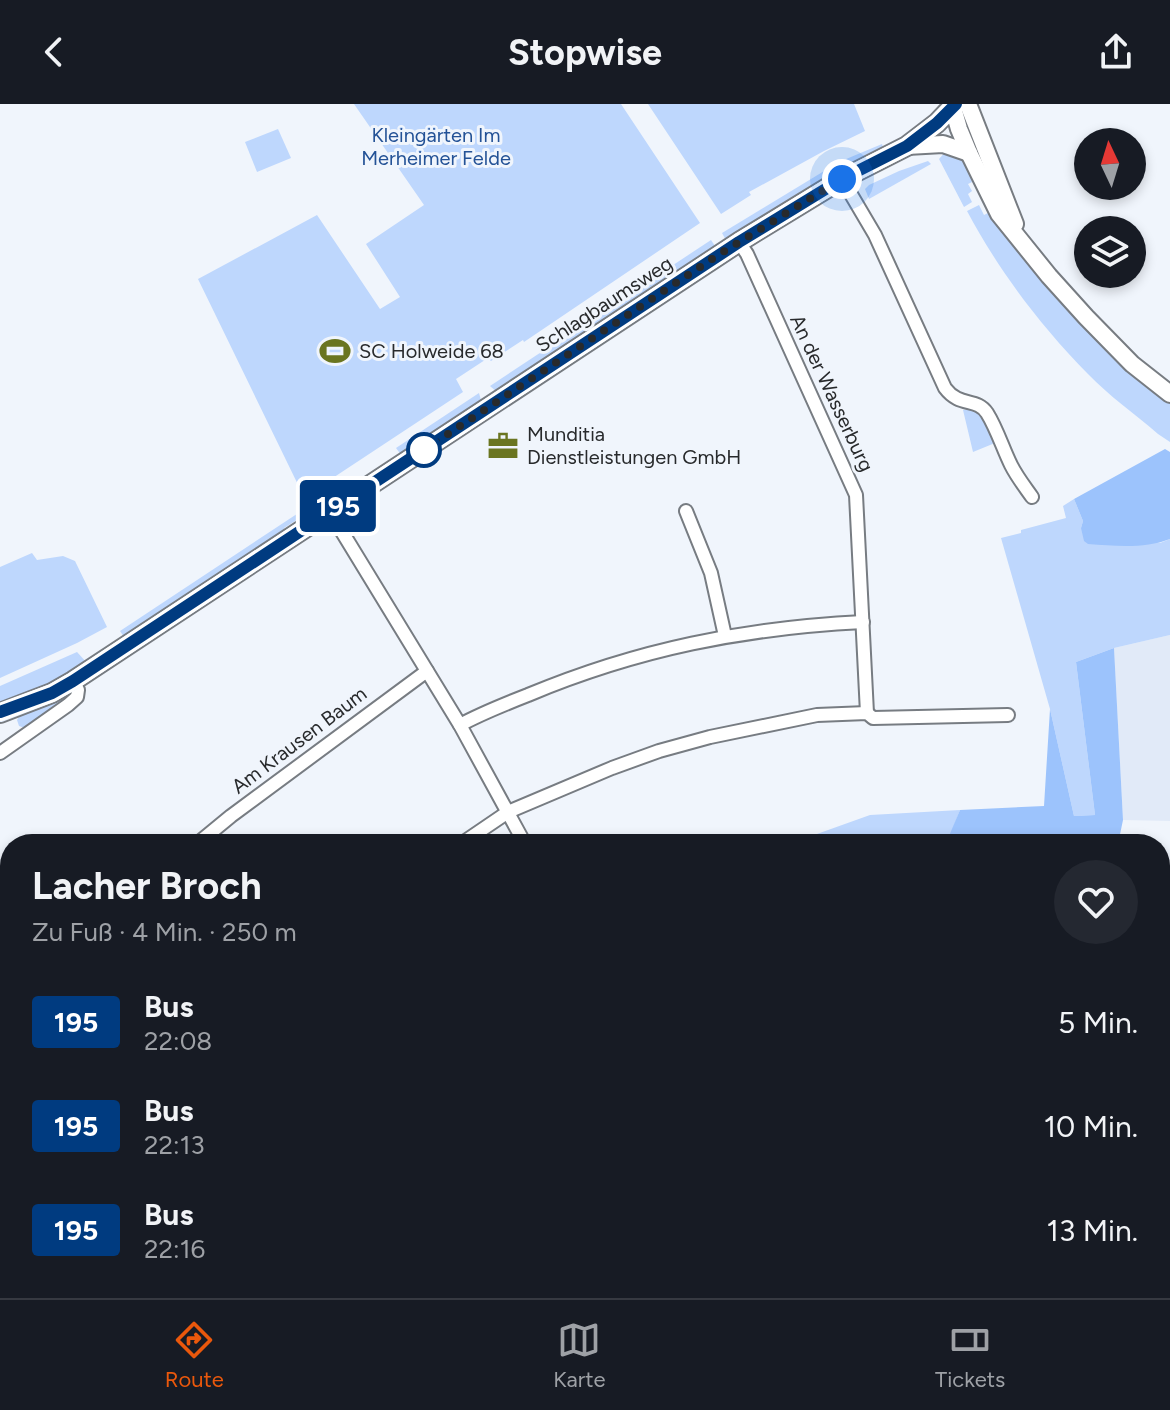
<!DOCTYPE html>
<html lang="de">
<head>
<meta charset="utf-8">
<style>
  :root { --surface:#171b24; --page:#242831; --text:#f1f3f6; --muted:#9ea1a6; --line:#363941; --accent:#ea580c }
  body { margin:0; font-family:Figtree,sans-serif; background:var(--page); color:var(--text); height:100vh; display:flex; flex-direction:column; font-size:30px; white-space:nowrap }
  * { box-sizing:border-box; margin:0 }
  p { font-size:26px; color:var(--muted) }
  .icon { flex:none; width:44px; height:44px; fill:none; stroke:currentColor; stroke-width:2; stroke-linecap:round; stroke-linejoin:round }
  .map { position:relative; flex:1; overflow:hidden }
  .sheet { position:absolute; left:0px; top:730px; width:1170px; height:464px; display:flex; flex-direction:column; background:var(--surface); border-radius:32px 32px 0 0; box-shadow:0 4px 12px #0003 }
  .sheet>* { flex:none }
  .badge { padding:0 16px; border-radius:6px; font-size:28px; line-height:52px }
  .needle { width:52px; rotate:356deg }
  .buttons { position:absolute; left:1074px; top:24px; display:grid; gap:16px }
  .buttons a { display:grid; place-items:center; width:72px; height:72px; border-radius:50%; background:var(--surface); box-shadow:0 4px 12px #0003; font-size:40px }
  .you { position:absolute; width:40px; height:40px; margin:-20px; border:6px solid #fff; border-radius:50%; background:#1a73e8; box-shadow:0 0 0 12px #1a73e833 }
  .map>.badge { position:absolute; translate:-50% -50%; box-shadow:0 0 0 4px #fff }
  .round { display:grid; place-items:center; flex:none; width:84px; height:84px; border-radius:42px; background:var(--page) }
  .head { display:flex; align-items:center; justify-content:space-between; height:136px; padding:0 32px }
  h1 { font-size:38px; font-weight:700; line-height:60px }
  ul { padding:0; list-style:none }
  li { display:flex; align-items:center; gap:24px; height:104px; padding:0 32px }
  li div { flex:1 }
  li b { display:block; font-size:30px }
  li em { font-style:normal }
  li .badge { min-width:88px; font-weight:700; text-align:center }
  header { display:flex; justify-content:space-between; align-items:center; height:104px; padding:0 32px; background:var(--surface); font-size:36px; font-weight:700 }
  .menu { display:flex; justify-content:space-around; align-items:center; height:112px; border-top:2px solid var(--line); background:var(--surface); font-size:22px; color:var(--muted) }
  .menu a { display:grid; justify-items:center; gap:4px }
  .menu .active { color:var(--accent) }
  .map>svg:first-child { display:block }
  .built { fill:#e1eaf8 }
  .green { fill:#bed7fd }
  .forest { fill:#9cc3fc }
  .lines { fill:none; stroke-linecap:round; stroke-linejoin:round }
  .stream { stroke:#9ac0fa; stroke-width:4 }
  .minor-casing { stroke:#777c82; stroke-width:16 }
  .tertiary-casing { stroke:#777c82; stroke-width:20 }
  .secondary-casing { stroke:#777c82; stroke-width:22 }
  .minor { stroke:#fff; stroke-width:12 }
  .tertiary { stroke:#fff; stroke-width:16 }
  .secondary { stroke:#e6f0fe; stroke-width:18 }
  .line-casing { stroke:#fff; stroke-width:18 }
  .line { stroke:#003b80; stroke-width:12 }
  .walk { stroke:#282a2c; stroke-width:8; stroke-dasharray:0 14.4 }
  .stop-dot { fill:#fff; stroke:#003b80; stroke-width:4 }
  .labels { text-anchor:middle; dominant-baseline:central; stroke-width:6; stroke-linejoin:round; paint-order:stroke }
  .park-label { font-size:20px; fill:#245296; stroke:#f0f5fc }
  .street-label { font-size:20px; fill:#282a2c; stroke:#f0f5fc }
  .poi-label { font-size:20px; fill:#282a2c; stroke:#f0f5fc; text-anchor:start }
</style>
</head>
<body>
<header><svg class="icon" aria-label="back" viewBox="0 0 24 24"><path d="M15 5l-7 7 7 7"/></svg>Stopwise<svg class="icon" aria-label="share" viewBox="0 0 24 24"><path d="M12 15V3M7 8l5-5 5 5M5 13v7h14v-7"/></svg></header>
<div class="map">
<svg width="1170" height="1194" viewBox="0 0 1170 1194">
  <rect width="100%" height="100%" fill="#f0f5fc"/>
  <!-- built -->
  <g class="built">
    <path d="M 1170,531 L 1170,717 L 1123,716 L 1114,544 Z"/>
    <path d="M 1160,885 L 1170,885 L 1170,1194 L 647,1194 L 647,1184 L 1160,1184 Z"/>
  </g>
  <!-- green -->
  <g class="green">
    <path d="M 354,0 L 621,0 L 700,119 L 524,238 L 523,236 L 491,257 L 488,254 L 456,275 L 463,288 L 304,393 L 198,175 L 317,111 L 380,205 L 400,193 L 366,140 L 424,101 Z"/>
    <path d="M 648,0 L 854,0 L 865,27 L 824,47 L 749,88 L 751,91 L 721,110 Z"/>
    <path d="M 278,25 L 291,54 L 257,68 L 245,38 Z"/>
    <path d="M 882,40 L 883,43 L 727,138 L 722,129 L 839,58 Z"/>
    <path d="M 947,46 C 965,53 968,59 972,78 L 968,80 L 972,87 L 968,90 L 972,98 L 964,103 L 939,55 Z"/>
    <path d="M 928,57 L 931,60 L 869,95 L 865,85 L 869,81 L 899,67 Z"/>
    <path d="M 979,101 L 984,111 L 988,109 L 996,121 L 1013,135 L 1131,266 L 1170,298 L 1170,338 L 1158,330 C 1135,310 1109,292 1088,270 C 1040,221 999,167 967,107 Z"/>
    <path d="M 711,136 L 717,145 L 498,289 L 490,282 Z"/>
    <path d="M 479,289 L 482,300 L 402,352 L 396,344 Z"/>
    <path d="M 968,305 C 985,308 988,325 995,339 L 973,348 L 963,306 Z"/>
    <path d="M 1074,395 L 1083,417 L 1081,424 L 1160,439 L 1170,435 L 1170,531 L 1114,544 L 1076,558 L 1095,711 L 1074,712 L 1050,605 L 1001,434 L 1021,429 L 1021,426 L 1066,414 L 1063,402 Z"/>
    <path d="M 312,400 L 314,405 L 284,424 L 286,429 L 124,533 L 120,527 Z"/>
    <path d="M 32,449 L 37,456 L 63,452 L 75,457 L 107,523 L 77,539 L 0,574 L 0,463 Z"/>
    <path d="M 77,548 L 87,559 L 65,575 L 0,601 L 0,582 Z"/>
    <path d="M 61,592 L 64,593 L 64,596 L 25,624 L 19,622 L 17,616 L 20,610 Z"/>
    <path d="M 960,706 L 950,732 L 988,740 L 789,740 L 870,711 Z"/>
    <path d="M 10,1059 L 10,1180 L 0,1170 L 0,1063 Z"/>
    <path d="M 1160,1088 L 1170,1088 L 1170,1191 L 1086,1188 L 1079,1185 L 1160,1184 Z"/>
    <path d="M 14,1184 L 123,1184 L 128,1194 L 24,1194 Z"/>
    <path d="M 203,1184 L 319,1184 L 320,1194 L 240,1193 L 178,1194 Z"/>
  </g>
  <!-- forest -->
  <g class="forest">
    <path d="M 1165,345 L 1170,348 L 1170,435 C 1145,445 1115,442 1088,440 L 1084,437 L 1081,424 L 1083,417 L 1074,395 Z"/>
    <path d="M 1114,544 L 1123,716 L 1118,740 L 988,740 L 949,732 L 960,706 L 1044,702 L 1050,605 L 1074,712 L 1095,711 L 1076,558 Z"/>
    <path d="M 0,929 L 10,942 L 10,1059 L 0,1063 Z"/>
    <path d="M 319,1184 L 566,1184 L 566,1194 L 320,1194 Z"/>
    <path d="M 598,1184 L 647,1184 L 647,1194 L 599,1194 Z"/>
  </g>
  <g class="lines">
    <!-- stream -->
    <g class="stream">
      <path d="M 0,822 L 10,832"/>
      <path d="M 223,1184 L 231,1194"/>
    </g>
    <!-- minor casing -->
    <g class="minor-casing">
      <g id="minor">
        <path d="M 842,75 L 875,131 L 945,284 C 960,304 976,293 987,309 C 997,325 1003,345 1011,361 C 1017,373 1025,383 1032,393"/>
        <path d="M 739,138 L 747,150 L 856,391 L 867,609"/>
        <path d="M 686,407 L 711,469 L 725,532"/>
        <path d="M 330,408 L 460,621 L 525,740"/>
        <path d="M 460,621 C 482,609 505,600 528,591 C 638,545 744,524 863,518"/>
        <path d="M 0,649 L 68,601 L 77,593 L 78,586 L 73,577"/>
        <path d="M 197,740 L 231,712 L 427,567"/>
        <path d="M 461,740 L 508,708 L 612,664 L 659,647 L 710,633 L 817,611 L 867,609 L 873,614 L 1008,611"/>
      </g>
    </g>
    <!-- tertiary casing -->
    <g class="tertiary-casing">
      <g id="tertiary">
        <path d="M 952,0 L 959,25 L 969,49 L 999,110 L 1049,172 L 1086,213 L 1132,260 L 1170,290"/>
        <path d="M 968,0 L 1015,120"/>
        <path d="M 907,42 L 943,40 L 969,49"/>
      </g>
    </g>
    <!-- secondary casing -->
    <g class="secondary-casing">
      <path id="secondary" d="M 0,609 L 52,589 L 73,577 L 739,138 L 842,75 L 907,42 L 937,19 L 955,0"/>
    </g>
    <!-- minor -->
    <use href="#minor" class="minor"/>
    <!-- tertiary -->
    <use href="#tertiary" class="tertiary"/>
    <!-- secondary -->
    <use href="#secondary" class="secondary"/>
  </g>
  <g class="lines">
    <!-- line casing -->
    <g class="line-casing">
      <path id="line" d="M 0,608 L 52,589 L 73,577 L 739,138 L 842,75 L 907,42 L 937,19 L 956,0"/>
    </g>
    <!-- line -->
    <use href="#line" class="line"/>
    <!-- walk -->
    <path class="walk" d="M 424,346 L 718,151 L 842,75"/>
  </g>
  <!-- icons -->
  <defs>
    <g id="stadium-bare" transform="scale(2.4)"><path d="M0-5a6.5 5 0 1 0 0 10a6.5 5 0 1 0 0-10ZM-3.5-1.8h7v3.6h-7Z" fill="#6a7520" stroke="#f0f5fc" stroke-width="2.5" paint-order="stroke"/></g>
    <g id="office-bare" transform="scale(2.4)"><path d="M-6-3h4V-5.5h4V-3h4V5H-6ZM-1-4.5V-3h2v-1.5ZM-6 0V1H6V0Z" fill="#6a7520" stroke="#f0f5fc" stroke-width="2.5" paint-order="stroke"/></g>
  </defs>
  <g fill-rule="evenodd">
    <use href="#stadium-bare" x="335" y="247"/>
    <use href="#office-bare" x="503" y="342"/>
  </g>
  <!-- markers -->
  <circle class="stop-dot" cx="424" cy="346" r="16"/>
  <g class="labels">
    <!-- park labels -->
    <g class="park-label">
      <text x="436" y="31">Kleingärten Im<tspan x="436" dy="23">Merheimer Felde</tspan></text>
    </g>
    <!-- street labels -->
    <g class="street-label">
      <text transform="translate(604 200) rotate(-33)">Schlagbaumsweg</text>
      <text transform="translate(832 289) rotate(65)">An der Wasserburg</text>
      <text transform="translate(299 636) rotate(-37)">Am Krausen Baum</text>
    </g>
    <!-- poi labels -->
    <g class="poi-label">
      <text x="359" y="247">SC Holweide 68</text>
      <text x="527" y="330">Munditia<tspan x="527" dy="23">Dienstleistungen GmbH</tspan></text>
    </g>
  </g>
</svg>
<div class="buttons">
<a><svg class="needle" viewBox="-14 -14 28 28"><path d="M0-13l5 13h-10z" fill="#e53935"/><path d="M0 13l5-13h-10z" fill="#9ea1a6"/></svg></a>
<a><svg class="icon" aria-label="layers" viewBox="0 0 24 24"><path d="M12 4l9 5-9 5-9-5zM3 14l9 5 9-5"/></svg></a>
</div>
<div class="you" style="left:842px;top:75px"></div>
<b class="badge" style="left:338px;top:402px;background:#003b80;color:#fff">195</b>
<section class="sheet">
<div class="head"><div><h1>Lacher Broch</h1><p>Zu Fuß · 4 Min. · 250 m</p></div><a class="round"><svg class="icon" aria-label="heart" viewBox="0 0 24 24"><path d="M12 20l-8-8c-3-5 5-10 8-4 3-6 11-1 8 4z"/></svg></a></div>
<ul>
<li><span class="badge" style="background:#003b80;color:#fff">195</span><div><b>Bus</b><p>22:08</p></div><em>5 Min.</em></li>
<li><span class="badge" style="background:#003b80;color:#fff">195</span><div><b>Bus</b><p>22:13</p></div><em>10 Min.</em></li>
<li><span class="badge" style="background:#003b80;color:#fff">195</span><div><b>Bus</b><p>22:16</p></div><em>13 Min.</em></li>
</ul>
</section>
</div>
<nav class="menu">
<a class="active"><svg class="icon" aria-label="directions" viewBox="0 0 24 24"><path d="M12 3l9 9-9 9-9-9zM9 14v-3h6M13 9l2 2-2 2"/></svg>Route</a>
<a><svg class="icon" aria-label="map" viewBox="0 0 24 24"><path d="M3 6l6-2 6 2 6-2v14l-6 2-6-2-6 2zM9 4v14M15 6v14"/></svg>Karte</a>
<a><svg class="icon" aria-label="tickets" viewBox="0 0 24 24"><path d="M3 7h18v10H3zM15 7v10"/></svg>Tickets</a>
</nav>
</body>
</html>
